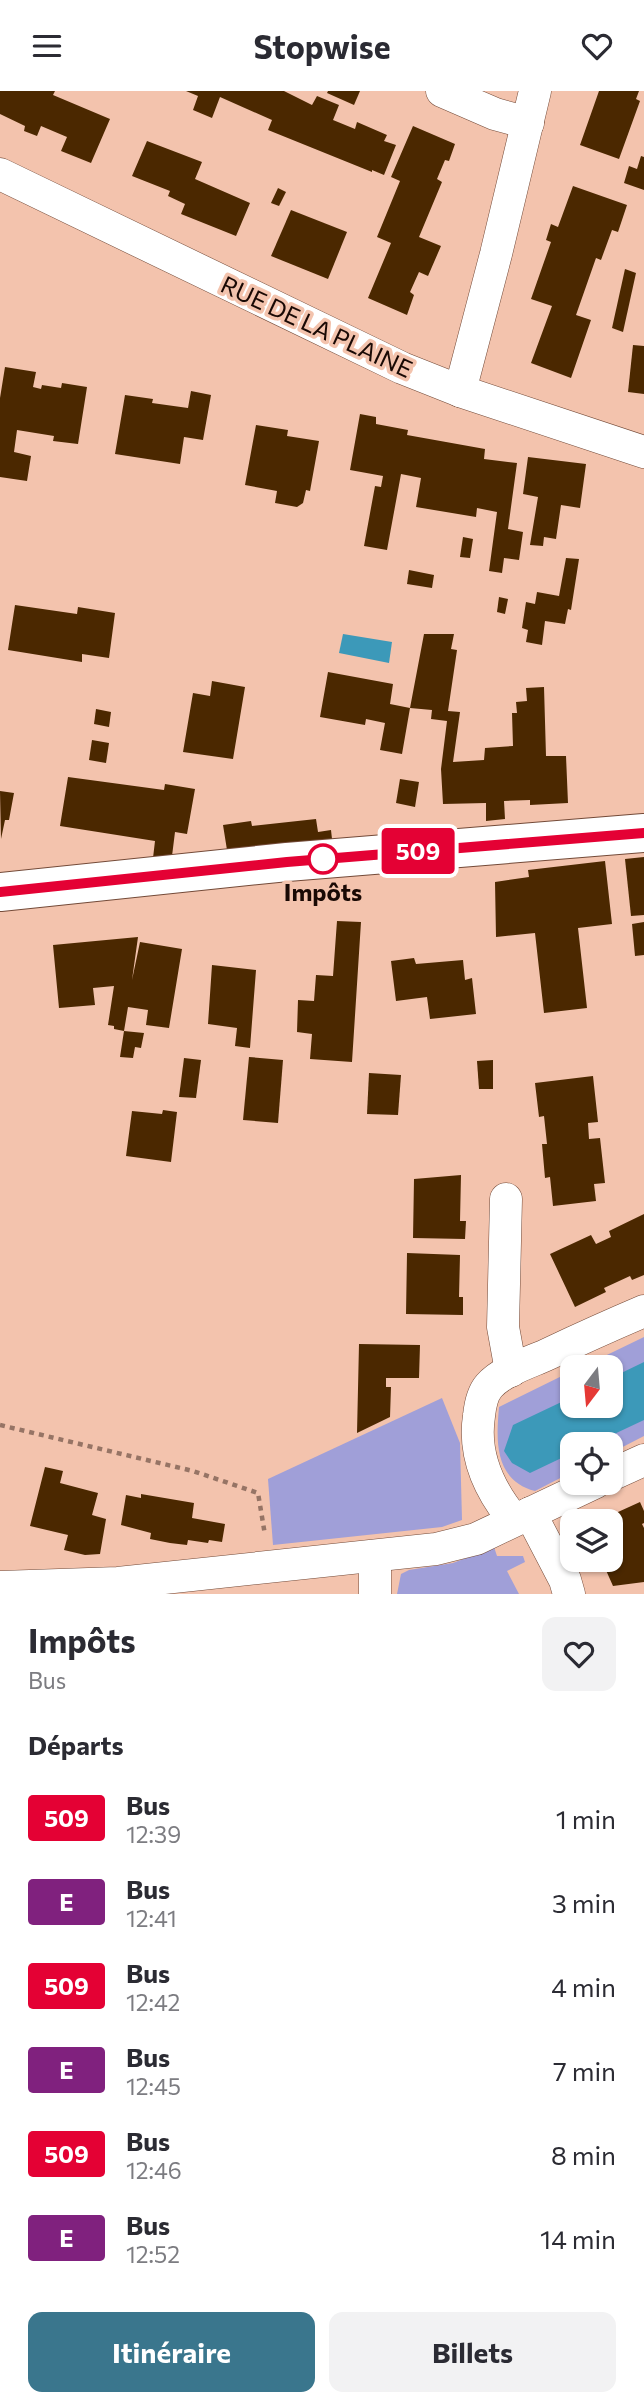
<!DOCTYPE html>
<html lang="fr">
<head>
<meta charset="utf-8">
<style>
  :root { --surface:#fff; --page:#f2f2f3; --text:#2b2b33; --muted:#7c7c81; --accent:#3a768d }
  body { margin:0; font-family:Commissioner,sans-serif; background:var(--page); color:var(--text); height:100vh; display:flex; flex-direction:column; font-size:26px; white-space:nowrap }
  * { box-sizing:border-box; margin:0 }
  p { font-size:23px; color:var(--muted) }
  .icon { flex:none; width:38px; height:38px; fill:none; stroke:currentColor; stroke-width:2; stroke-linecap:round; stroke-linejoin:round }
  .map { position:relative; height:1503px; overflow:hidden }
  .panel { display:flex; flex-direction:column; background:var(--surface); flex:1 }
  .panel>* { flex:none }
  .badge { padding:0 14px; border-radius:5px; font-size:24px; line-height:46px }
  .needle { width:46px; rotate:196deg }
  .tools { position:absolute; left:560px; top:1264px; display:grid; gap:14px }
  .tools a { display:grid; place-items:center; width:63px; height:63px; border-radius:14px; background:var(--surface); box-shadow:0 2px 5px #0004; font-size:35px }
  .map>.badge { position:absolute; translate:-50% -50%; box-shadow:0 0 0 4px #fff }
  h2 { padding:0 28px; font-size:26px; line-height:63px }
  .round { display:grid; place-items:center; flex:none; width:74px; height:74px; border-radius:14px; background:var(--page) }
  .overview { display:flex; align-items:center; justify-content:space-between; height:119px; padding:0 28px }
  h1 { font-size:33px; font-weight:700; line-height:52px }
  .primary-button { display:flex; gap:14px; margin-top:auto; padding:14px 28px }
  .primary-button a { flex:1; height:80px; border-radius:14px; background:var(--accent); color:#fff; font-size:28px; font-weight:700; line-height:80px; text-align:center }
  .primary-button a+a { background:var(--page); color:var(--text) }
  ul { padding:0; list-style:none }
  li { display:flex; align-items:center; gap:21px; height:84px; padding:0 28px }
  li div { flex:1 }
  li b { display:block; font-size:26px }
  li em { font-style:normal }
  li .badge { min-width:77px; font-weight:700; text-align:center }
  header { display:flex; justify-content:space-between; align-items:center; height:91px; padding:0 28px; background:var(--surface); font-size:32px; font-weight:700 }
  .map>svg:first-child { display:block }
  .green { fill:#a09fd8 }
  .water { fill:#3c99b9 }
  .building { fill:#4b2800 }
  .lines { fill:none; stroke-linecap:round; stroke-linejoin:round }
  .street-casing { stroke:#734a38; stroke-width:33 }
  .secondary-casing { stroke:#734a38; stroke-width:40 }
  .path { stroke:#967465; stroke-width:4.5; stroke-dasharray:5 5; stroke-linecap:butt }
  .street { stroke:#fff; stroke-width:32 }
  .secondary { stroke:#fff; stroke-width:38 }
  .line-casing { stroke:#fff; stroke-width:16 }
  .line { stroke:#e40134; stroke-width:10 }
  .stop-dot { fill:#fff; stroke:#e40134; stroke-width:3.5 }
  .labels { text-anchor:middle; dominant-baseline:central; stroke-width:7; stroke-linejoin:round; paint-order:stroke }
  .street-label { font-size:24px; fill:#190904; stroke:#f3c3ad }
  .stop-label { font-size:24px; font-weight:bold; fill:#190904; stroke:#f3c3ad }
</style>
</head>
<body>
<header><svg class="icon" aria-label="menu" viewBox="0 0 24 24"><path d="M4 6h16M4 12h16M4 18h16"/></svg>Stopwise<svg class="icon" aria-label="heart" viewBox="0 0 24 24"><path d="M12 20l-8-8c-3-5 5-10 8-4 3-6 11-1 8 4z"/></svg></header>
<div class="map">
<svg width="644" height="1503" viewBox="0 0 644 1503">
  <rect width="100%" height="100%" fill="#f3c3ad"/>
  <!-- green -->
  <g class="green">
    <path d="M 644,1246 L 644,1345 L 611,1362 L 611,1353 L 572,1353 L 572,1381 L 535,1400 C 494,1389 496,1350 499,1316 L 572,1280 L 572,1314 L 611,1314 L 611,1276 L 582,1276 Z"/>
    <path d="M 442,1307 L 460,1352 L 462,1429 L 442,1436 L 273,1454 L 268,1388 Z"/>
    <path d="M 494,1456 L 497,1465 L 523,1465 L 525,1471 L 507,1480 L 519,1503 L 397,1503 L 401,1483 L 409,1479 L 453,1472 Z"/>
  </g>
  <!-- water -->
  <g class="water">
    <path d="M 343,543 L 392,551 L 389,572 L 339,562 Z"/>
    <path d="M 644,1271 L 644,1329 L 593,1353 L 572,1353 L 572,1362 L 530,1382 L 512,1372 L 504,1360 L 513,1334 L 572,1306 L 572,1314 L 611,1314 L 611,1287 Z"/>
  </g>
  <!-- building -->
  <g class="building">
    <path d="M 0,0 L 55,0 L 53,4 L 110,28 L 91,72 L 61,60 L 67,46 L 41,35 L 37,45 L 24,40 L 25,35 L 0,23 Z"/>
    <path d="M 186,0 L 284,0 L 312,14 L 317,5 L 339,14 L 333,29 L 355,38 L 357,31 L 387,44 L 384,50 L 396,54 L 384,84 L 372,79 L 372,81 L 268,39 L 272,29 L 220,6 L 212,27 L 193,19 L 198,5 Z"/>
    <path d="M 328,0 L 360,0 L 354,14 L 327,2 Z"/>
    <path d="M 599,0 L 639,0 L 636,8 L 640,10 L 619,68 L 580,54 Z"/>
    <path d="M 413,35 L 455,53 L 449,70 L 445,69 L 437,88 L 442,91 L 419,146 L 441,155 L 428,185 L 419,181 L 410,201 L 414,204 L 407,224 L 368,207 L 391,152 L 377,146 L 400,90 L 391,86 Z"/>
    <path d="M 147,50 L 202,71 L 195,88 L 250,112 L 236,145 L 181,123 L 185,113 L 168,105 L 170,100 L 132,85 Z"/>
    <path d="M 641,65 L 644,66 L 644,99 L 624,92 L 629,75 L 637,78 Z"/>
    <path d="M 573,95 L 627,114 L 618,141 L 612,139 L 601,169 L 596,167 L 576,224 L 591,229 L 571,287 L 531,272 L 552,215 L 531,208 L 551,151 L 546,149 L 551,133 L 558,136 Z"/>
    <path d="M 278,97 L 286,101 L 279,115 L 271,112 Z"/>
    <path d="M 291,119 L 347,141 L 328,188 L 271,165 Z"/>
    <path d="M 625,178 L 636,182 L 623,241 L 612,237 Z"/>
    <path d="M 633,254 L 644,255 L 644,303 L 628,301 Z"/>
    <path d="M 5,276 L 36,281 L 33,296 L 41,298 L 42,294 L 61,297 L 62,292 L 87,296 L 78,353 L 53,350 L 54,345 L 17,339 L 14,361 L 31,365 L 27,390 L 0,386 L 0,307 Z"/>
    <path d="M 191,300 L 211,304 L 203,349 L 184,346 L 180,373 L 115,363 L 125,304 L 153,308 L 152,312 L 188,317 Z"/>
    <path d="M 360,323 L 376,326 L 376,333 L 408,339 L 407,344 L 485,358 L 484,368 L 517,372 L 508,438 L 523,441 L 519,469 L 504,467 L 502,482 L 489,480 L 497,421 L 477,417 L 476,426 L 416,416 L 421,387 L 401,383 L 387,459 L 364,455 L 375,395 L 381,396 L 383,385 L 350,379 Z"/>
    <path d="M 256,334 L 288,339 L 287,345 L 319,350 L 310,400 L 306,399 L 303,412 L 297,416 L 275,412 L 277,400 L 245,394 Z"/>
    <path d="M 528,366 L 586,373 L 580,417 L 561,414 L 556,448 L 544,446 L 543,455 L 530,454 L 538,406 L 523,403 Z"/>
    <path d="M 463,446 L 473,448 L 470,467 L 460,466 Z"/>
    <path d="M 566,467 L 579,468 L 571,519 L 568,518 L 565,533 L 545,530 L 542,554 L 526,551 L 528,539 L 522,537 L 526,511 L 535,513 L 537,501 L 559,505 Z"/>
    <path d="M 409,479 L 434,484 L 432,497 L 407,493 Z"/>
    <path d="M 499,506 L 508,508 L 505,523 L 497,521 Z"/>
    <path d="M 15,514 L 77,523 L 78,516 L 115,522 L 109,567 L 82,563 L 82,571 L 8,559 Z"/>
    <path d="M 424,543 L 454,543 L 451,558 L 457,559 L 448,620 L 460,621 L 453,671 L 484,669 L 485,657 L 513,655 L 512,622 L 517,622 L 516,611 L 527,610 L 526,597 L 544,596 L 546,665 L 566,665 L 568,712 L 530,714 L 530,709 L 504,710 L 505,728 L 486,730 L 486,712 L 443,713 L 441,678 L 447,630 L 431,628 L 432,619 L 410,617 Z"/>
    <path d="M 328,581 L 393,593 L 390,613 L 410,617 L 402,663 L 380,659 L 385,632 L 366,628 L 365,634 L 320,626 Z"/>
    <path d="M 212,590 L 245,596 L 233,668 L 183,661 L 193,602 L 210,605 Z"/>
    <path d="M 96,618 L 111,621 L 109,636 L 94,633 Z"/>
    <path d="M 92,649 L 109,652 L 106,672 L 89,669 Z"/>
    <path d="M 68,686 L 164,699 L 165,693 L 195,698 L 187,743 L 175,741 L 172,765 L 153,767 L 155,750 L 60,735 Z"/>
    <path d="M 400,688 L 419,691 L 415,716 L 396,712 Z"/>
    <path d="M 0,700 L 14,702 L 9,729 L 5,729 L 1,748 Z"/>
    <path d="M 316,728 L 318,741 L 331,739 L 332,748 L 227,759 L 223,734 L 251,730 L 252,735 Z"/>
    <path d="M 644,766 L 644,824 L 631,825 L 625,768 Z"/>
    <path d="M 605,770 L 612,833 L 578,837 L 587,917 L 544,922 L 535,842 L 496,846 L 495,791 L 529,786 L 528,779 Z"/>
    <path d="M 337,830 L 361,831 L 352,971 L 310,968 L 312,943 L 297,941 L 298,909 L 314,910 L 316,884 L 333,885 Z"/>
    <path d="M 644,831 L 644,864 L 635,865 L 632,833 Z"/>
    <path d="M 138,846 L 132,889 L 140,851 L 182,858 L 169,937 L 146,934 L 148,919 L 128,916 L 124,940 L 114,938 L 114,935 L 108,934 L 114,895 L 93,897 L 95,914 L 59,917 L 53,854 Z"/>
    <path d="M 414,867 L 416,873 L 463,869 L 465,889 L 472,887 L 476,923 L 430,928 L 427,906 L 396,910 L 391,870 Z"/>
    <path d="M 212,874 L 256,879 L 250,957 L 235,955 L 237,937 L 208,933 Z"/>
    <path d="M 124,940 L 144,942 L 141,957 L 135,956 L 133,967 L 120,966 Z"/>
    <path d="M 249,966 L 283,969 L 278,1032 L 243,1029 Z"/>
    <path d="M 184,967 L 201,969 L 196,1007 L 179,1006 Z"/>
    <path d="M 493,969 L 493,998 L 479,998 L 477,970 Z"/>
    <path d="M 369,982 L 401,984 L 398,1024 L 367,1023 Z"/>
    <path d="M 593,985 L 598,1031 L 588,1032 L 589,1048 L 600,1047 L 605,1092 L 594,1093 L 596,1110 L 553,1115 L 550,1086 L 545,1087 L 542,1053 L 547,1053 L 544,1025 L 539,1026 L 535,992 Z"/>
    <path d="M 163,1019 L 177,1021 L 171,1071 L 126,1065 L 132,1020 L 162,1023 Z"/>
    <path d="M 461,1084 L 460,1130 L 466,1130 L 465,1148 L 413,1147 L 414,1088 Z"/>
    <path d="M 644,1123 L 644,1184 L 632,1189 L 630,1185 L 604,1197 L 606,1201 L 575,1216 L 550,1163 L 591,1144 L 596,1153 L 611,1146 L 609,1140 Z"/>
    <path d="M 407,1162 L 460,1164 L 459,1206 L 463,1206 L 463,1224 L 406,1223 Z"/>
    <path d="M 359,1253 L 420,1254 L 419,1287 L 386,1287 L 386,1296 L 391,1296 L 390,1326 L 357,1342 Z"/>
    <path d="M 45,1376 L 63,1380 L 60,1392 L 98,1402 L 92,1424 L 106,1428 L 100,1463 L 85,1464 L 64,1459 L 68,1444 L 30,1435 Z"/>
    <path d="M 141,1403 L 194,1412 L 192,1427 L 225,1433 L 222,1451 L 209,1449 L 208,1452 L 188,1449 L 187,1454 L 170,1452 L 150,1448 L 151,1442 L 121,1434 L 126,1404 L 141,1407 Z"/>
    <path d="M 640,1411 L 644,1420 L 644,1432 L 642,1433 L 644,1437 L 644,1491 L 613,1495 L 601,1468 L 611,1468 L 611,1430 L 607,1426 Z"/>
  </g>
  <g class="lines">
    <!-- street casing -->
    <g class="street-casing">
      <g id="street">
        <path d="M 442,0 L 495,23 L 528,32"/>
        <path d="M 0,83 L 402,277 L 460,300 L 644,361"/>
        <path d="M 460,300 L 496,163 L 535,0"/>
        <path d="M 506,1108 L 503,1236 L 511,1280"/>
        <path d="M 611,1384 L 644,1369"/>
        <path d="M 530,1422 L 565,1489 L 569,1503"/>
        <path d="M 514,1429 C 490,1400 473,1364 479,1325 C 480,1315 482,1303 489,1295 C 502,1280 528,1272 546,1264 C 578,1249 611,1234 644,1220"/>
        <path d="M 0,1496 L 118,1492 L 436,1458 L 476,1448 L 596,1391"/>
        <path d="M 375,1503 L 375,1465"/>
      </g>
    </g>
    <!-- secondary casing -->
    <g class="secondary-casing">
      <path id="secondary" d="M 0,801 L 287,771 L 644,742"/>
    </g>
    <!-- path -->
    <path class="path" d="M 0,1334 L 193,1380 L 258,1402 L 265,1444"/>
    <!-- street -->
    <use href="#street" class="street"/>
    <!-- secondary -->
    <use href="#secondary" class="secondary"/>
  </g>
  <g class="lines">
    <!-- line casing -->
    <g class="line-casing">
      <path id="line" d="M 0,801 L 287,771 L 644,742"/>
    </g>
    <!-- line -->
    <use href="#line" class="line"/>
  </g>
  <!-- markers -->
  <circle class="stop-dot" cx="323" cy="768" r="14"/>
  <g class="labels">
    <!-- street labels -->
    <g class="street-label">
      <text transform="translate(317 235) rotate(25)">RUE DE LA PLAINE</text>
    </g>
    <!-- stop labels -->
    <g class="stop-label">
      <text x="323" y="800">Impôts</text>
    </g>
  </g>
</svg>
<div class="tools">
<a><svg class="needle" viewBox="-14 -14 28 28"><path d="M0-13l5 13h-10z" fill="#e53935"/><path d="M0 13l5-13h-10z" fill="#7c7c81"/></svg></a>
<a><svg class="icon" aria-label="locate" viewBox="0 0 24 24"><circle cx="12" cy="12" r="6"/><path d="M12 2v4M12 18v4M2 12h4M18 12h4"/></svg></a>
<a><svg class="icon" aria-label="layers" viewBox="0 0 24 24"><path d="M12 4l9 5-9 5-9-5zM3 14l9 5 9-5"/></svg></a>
</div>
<b class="badge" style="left:418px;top:760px;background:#e40134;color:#fff">509</b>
</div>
<section class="panel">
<div class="overview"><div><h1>Impôts</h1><p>Bus</p></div><a class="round"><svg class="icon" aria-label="heart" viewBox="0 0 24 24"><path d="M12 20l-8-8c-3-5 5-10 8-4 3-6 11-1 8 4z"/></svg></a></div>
<h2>Départs</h2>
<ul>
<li><span class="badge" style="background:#e40134;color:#fff">509</span><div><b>Bus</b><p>12:39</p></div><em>1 min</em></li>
<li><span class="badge" style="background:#80217e;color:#fff">E</span><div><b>Bus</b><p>12:41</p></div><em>3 min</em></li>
<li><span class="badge" style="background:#e40134;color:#fff">509</span><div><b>Bus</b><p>12:42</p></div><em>4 min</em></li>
<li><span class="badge" style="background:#80217e;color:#fff">E</span><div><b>Bus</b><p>12:45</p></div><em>7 min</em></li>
<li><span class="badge" style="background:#e40134;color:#fff">509</span><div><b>Bus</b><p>12:46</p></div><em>8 min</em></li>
<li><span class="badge" style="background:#80217e;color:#fff">E</span><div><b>Bus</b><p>12:52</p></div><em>14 min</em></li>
</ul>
<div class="primary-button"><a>Itinéraire</a><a>Billets</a></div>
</section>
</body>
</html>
